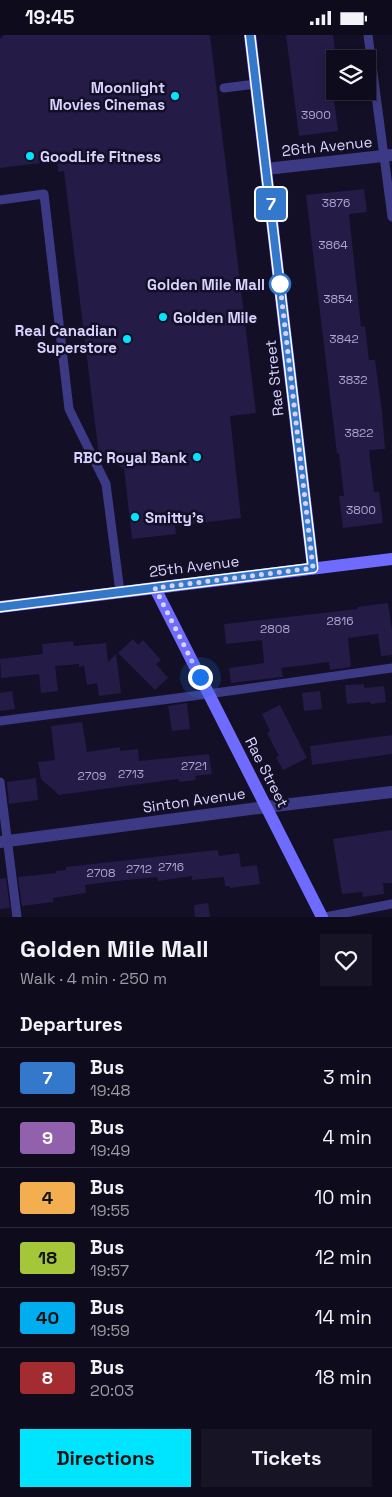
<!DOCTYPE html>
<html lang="en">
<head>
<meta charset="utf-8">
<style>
  :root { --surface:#0e0b1c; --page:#171425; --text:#f1f3f6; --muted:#9b9ba3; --line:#2e2b3b; --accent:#00e5ff }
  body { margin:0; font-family:"Space Grotesk",sans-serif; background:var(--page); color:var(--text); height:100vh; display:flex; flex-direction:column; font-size:19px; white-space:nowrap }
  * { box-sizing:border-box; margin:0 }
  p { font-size:16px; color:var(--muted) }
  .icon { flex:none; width:28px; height:28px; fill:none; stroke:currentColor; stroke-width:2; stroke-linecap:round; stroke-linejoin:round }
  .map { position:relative; height:882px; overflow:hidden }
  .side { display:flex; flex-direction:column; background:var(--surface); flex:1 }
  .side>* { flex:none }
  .badge { padding:0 10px; border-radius:4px; font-size:18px; line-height:32px }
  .controls { position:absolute; left:326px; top:15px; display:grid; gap:10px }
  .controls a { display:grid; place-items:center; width:50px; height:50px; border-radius:0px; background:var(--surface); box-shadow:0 2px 8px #0003,0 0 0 1px var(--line); font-size:25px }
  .you { position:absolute; width:25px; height:25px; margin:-12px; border:4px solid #fff; border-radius:50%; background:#1a73e8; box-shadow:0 0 0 8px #1a73e833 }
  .map>.badge { position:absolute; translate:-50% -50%; box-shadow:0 0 0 2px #fff }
  h2 { padding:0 20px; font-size:19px; line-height:45px }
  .round { display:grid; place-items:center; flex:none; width:52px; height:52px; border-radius:0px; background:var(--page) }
  .headline { display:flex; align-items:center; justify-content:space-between; height:85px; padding:0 20px }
  h1 { font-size:24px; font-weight:600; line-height:38px }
  .action { display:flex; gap:10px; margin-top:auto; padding:10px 20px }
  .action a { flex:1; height:58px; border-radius:0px; background:var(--accent); color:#111; font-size:20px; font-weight:600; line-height:58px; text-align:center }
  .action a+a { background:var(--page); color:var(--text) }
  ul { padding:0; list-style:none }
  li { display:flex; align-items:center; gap:15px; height:60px; padding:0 20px; border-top:1px solid var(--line) }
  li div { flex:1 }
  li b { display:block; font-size:19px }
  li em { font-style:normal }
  li .badge { min-width:55px; font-weight:700; text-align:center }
  .status { display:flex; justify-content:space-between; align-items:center; height:35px; padding:0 25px; background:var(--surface); direction:ltr }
  .status svg { height:14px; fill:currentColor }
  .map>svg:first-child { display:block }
  .building { fill:#241b47 }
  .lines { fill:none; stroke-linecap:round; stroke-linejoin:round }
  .lane { stroke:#3d3a85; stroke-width:9 }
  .street { stroke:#3d3a85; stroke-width:12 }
  .secondary { stroke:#6f6bff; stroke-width:12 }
  .line-casing { stroke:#fff; stroke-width:11 }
  .line { stroke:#3478cb; stroke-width:8 }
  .walk { stroke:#d9d4ff; stroke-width:5; stroke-dasharray:0 9 }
  .poi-dot { fill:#00e5ff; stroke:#130f26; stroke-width:2 }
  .stop-dot { fill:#fff; stroke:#3478cb; stroke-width:2.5 }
  .labels { text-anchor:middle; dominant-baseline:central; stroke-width:5; stroke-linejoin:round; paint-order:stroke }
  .number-label { font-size:12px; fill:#aca6d1 }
  .poi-label { font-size:15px; font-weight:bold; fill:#d9d4ff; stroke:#130f26; text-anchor:end }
  .street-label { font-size:15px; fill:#d9d4ff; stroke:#130f26 }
  .stop-label { font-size:15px; font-weight:bold; fill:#d9d4ff; stroke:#130f26; text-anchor:end }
</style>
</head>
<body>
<div class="status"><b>19:45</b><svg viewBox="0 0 49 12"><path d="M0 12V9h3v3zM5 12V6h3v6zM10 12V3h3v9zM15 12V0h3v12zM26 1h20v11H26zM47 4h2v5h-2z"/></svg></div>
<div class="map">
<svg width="392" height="882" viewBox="0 0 392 882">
  <rect width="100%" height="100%" fill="#130f26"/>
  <!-- building -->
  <g class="building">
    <path d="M 4,0 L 210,0 L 256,378 L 230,381 L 241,483 L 175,491 L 176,499 L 132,504 L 124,433 L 101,424 L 99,421 L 64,136 L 58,137 L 57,126 L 0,133 L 0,4 Z"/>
    <path d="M 286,0 L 333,0 L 336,24 L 335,48 L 332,48 L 338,96 L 299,101 Z"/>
    <path d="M 364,154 L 367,177 L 349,179 L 361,292 L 365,291 L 369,325 L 375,325 L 382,377 L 385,414 L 369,415 L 374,457 L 379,457 L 383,488 L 343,493 L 339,461 L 344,461 L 339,418 L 337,419 L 306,160 Z"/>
    <path d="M 388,568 L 392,596 L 392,620 L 381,621 L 378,599 L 348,603 L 351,632 L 330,635 L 329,627 L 281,633 L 283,642 L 231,648 L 229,633 L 264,628 L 262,605 L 226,609 L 224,589 L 358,574 L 357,572 Z"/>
    <path d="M 133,604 L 138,610 L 143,605 L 161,625 L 156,629 L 168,643 L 155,655 L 118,618 Z"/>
    <path d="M 73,606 L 74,611 L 106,608 L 108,627 L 116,619 L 121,658 L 99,661 L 97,648 L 87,650 L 84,631 L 79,632 L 79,629 L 55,631 L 58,656 L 41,658 L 39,639 L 1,643 L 0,624 L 43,619 L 42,609 Z"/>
    <path d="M 364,649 L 364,653 L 384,651 L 386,667 L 371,669 L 370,667 L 347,669 L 345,650 Z"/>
    <path d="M 12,656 L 15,674 L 0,676 L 0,658 Z"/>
    <path d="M 320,656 L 322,674 L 304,676 L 302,658 Z"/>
    <path d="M 187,668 L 190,694 L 172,696 L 168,671 Z"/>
    <path d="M 280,670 L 307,723 L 283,735 L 276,722 L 279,721 L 267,698 L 270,696 L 262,679 Z"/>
    <path d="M 82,687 L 87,717 L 120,712 L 120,716 L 138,714 L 139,726 L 209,719 L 212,739 L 195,741 L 196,745 L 179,747 L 178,744 L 59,760 L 41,744 L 38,727 L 55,725 L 51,691 Z"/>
    <path d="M 392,700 L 392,719 L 312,730 L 310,711 Z"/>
    <path d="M 36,743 L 38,765 L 9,769 L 7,747 Z"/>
    <path d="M 392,795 L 392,848 L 383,848 L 384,859 L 363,862 L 362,857 L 342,859 L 333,804 Z"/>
    <path d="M 216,815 L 218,816 L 219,821 L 239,818 L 241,832 L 257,830 L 260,849 L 230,853 L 229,851 L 225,851 L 224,842 L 192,845 L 192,841 L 158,846 L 157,842 L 126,845 L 85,850 L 86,858 L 53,863 L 53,867 L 22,871 L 18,842 L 56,838 L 56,836 L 66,835 L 66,832 Z"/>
    <path d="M 6,843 L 10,873 L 0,874 L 0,844 Z"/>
    <path d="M 208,868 L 210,882 L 195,882 L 194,870 Z"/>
  </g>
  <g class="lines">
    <!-- lane -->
    <g class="lane">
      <path d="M 368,0 L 392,182"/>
      <path d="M 224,53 L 256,49"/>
      <path d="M 0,165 L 44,159 L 69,374 L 106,449 L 120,557"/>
      <path d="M 0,686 L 208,659 L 392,633"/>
      <path d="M 0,747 L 17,882"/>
      <path d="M 325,882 L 392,869"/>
    </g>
    <!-- street -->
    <g class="street">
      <path d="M 266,134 L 392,120"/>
      <path d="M 0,807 L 266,772 L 392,757"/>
    </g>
    <!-- secondary -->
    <g class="secondary">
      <path d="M 250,0 L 313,533"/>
      <path d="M 155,553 L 322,882"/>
      <path d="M 0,572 L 392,524"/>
    </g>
  </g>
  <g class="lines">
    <!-- line casing -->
    <g class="line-casing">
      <path id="line" d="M 0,572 L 313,533 L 250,0"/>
    </g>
    <!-- line -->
    <use href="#line" class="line"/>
    <!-- walk -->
    <path class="walk" d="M 200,642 L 155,553 L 313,533 L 279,241 L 280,249"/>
  </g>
  <!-- markers -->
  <g class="poi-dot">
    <circle cx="175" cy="61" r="5"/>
    <circle cx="30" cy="121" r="5"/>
    <circle cx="163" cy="282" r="5"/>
    <circle cx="127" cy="304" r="5"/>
    <circle cx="197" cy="422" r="5"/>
    <circle cx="135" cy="482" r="5"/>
  </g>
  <circle class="stop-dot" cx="280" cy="249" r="10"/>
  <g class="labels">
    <!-- number labels -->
    <g class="number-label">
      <text x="316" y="80">3900</text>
      <text x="336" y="168">3876</text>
      <text x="333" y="210">3864</text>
      <text x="338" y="264">3854</text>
      <text x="344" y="304">3842</text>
      <text x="353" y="345">3832</text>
      <text x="359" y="398">3822</text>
      <text x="361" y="475">3800</text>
      <text x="340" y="586">2816</text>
      <text x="275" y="594">2808</text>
      <text x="194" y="731">2721</text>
      <text x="131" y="739">2713</text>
      <text x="92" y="741">2709</text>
      <text x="171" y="832">2716</text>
      <text x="139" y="834">2712</text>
      <text x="101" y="838">2708</text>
    </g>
    <!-- poi labels -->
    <g class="poi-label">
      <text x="165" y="52">Moonlight<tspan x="165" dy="17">Movies Cinemas</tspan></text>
      <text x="40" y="121" text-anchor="start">GoodLife Fitness</text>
      <text x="173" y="282" text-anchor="start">Golden Mile</text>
      <text x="117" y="295">Real Canadian<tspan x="117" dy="17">Superstore</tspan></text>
      <text x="187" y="422">RBC Royal Bank</text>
      <text x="145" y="482" text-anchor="start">Smitty's</text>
    </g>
    <!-- street labels -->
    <g class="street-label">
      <text transform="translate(327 111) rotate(-6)">26th Avenue</text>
      <text transform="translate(274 343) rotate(-96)">Rae Street</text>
      <text transform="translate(194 531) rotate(-7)">25th Avenue</text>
      <text transform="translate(267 737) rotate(63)">Rae Street</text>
      <text transform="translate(194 765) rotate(-8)">Sinton Avenue</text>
    </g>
    <!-- stop labels -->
    <g class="stop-label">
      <text x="265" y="249">Golden Mile Mall</text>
    </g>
  </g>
</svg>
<div class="controls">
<a><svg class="icon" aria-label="layers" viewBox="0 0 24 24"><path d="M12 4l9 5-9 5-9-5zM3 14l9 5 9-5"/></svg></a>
</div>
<div class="you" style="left:200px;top:642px"></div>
<b class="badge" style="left:271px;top:169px;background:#3478cb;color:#fff">7</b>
</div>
<section class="side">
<div class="headline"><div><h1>Golden Mile Mall</h1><p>Walk · 4 min · 250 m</p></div><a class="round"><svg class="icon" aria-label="heart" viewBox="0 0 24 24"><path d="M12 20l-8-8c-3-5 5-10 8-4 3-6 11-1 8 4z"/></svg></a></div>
<h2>Departures</h2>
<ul>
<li><span class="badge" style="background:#3478cb;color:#fff">7</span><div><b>Bus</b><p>19:48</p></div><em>3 min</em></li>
<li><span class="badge" style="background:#9161ad;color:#fff">9</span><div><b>Bus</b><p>19:49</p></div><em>4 min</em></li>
<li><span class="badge" style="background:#f2ae4f;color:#111">4</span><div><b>Bus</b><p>19:55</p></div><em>10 min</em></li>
<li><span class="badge" style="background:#a6c639;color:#111">18</span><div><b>Bus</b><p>19:57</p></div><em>12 min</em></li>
<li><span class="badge" style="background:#00aeef;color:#111">40</span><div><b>Bus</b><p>19:59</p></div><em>14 min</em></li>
<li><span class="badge" style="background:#a42c31;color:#fff">8</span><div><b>Bus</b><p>20:03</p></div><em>18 min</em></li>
</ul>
<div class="action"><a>Directions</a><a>Tickets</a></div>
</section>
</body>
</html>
